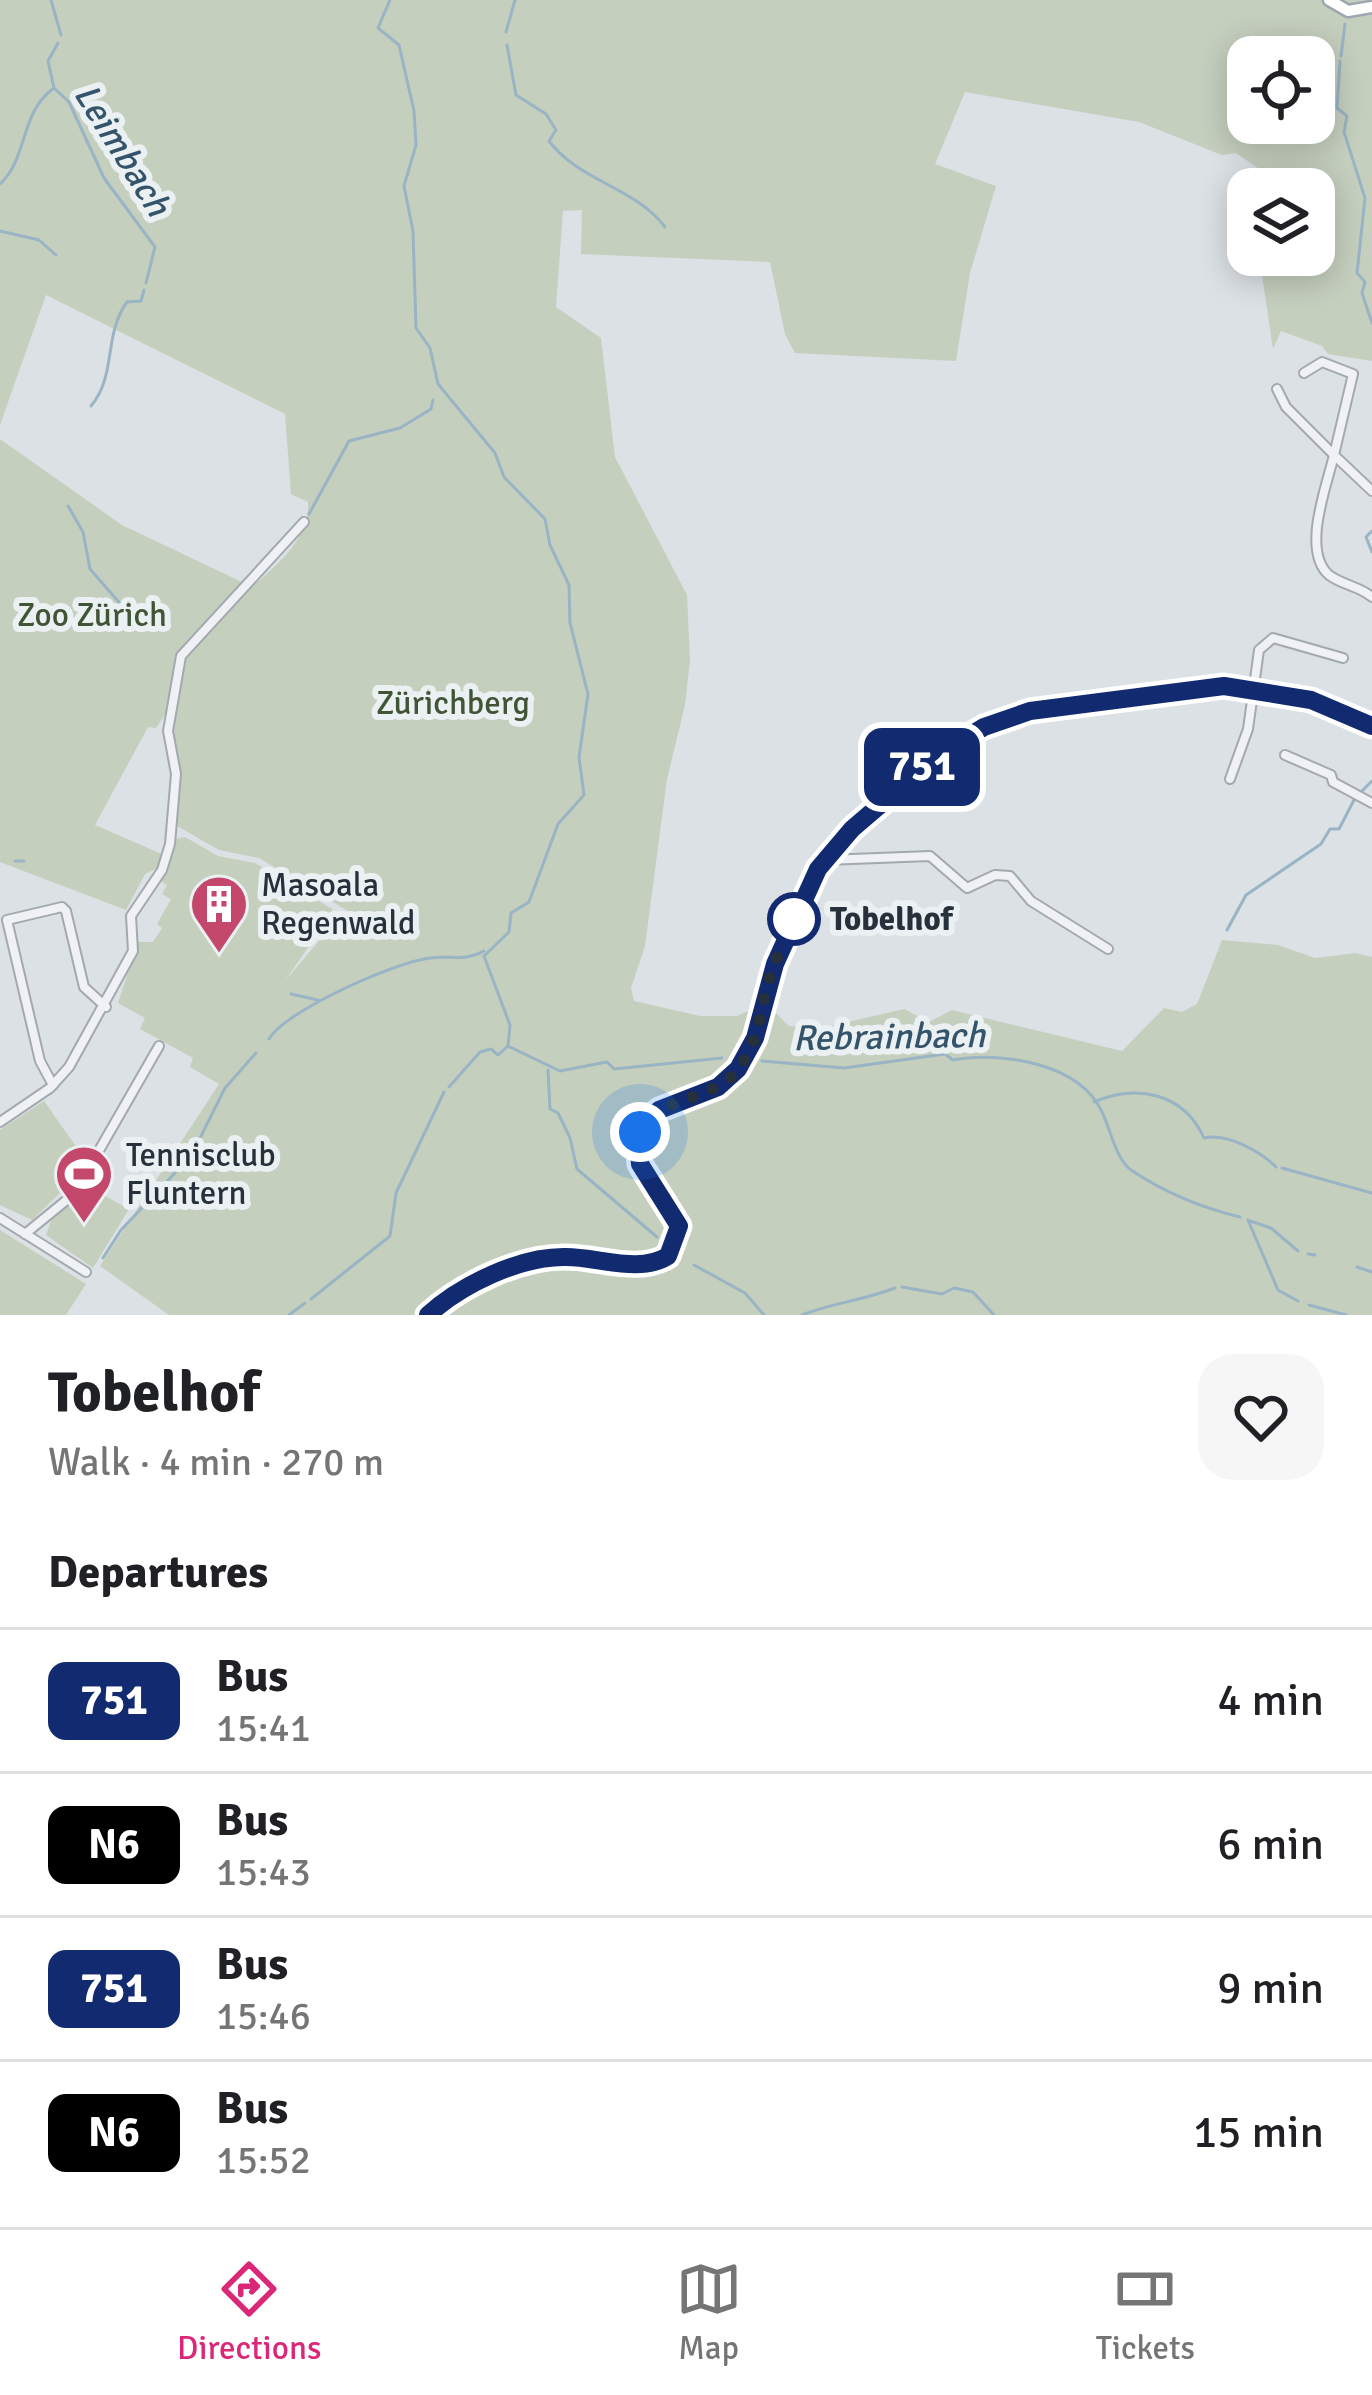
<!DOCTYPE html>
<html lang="en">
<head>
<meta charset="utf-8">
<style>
  :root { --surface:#fff; --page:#f6f6f6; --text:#202124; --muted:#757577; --line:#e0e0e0; --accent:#db2777 }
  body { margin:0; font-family:Signika,sans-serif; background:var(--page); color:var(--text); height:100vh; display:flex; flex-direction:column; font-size:45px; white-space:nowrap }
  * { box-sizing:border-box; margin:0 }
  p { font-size:39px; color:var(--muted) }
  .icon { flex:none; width:66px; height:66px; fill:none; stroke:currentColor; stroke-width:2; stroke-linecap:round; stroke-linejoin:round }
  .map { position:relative; height:1315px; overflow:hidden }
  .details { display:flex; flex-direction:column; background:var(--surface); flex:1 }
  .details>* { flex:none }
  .badge { padding:0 24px; border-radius:18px; font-size:42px; line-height:78px }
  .tools { position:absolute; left:1227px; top:36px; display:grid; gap:24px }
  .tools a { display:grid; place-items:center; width:108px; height:108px; border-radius:24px; background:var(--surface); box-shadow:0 6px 30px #0003; font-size:60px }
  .you { position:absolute; width:60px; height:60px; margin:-30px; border:9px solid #fff; border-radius:50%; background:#1a73e8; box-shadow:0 0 0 18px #1a73e833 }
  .map>.badge { position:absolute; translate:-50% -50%; box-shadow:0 0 0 6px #fff }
  h2 { padding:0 48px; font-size:45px; line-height:108px }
  .round { display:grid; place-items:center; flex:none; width:126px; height:126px; border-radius:36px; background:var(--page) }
  .summary { display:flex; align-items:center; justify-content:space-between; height:204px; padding:0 48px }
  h1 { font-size:57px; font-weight:700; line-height:90px }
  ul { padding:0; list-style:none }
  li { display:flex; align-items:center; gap:36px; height:144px; padding:0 48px; border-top:3px solid var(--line) }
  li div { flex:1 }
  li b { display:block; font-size:45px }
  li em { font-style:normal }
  li .badge { min-width:132px; font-weight:700; text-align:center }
  .tabs { display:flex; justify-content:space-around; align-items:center; height:168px; border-top:3px solid var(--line); background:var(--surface); font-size:33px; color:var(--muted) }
  .tabs a { display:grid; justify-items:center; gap:6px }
  .tabs .on { color:var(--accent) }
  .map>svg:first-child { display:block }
  .green { fill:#c5cfbe; fill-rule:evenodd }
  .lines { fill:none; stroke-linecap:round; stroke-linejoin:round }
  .stream { stroke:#99b4c4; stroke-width:3 }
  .minor-casing { stroke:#a2a9af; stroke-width:12 }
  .major-casing { stroke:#9da7b0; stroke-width:15 }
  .minor { stroke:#eff1f4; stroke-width:8 }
  .major { stroke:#fff; stroke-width:10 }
  .line-casing { stroke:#fff; stroke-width:27 }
  .line { stroke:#112a70; stroke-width:18 }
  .walk { stroke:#27313b; stroke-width:12; stroke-dasharray:0 21.6 }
  .stop-dot { fill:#fff; stroke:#112a70; stroke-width:6 }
  .labels { text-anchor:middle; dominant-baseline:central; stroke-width:12; stroke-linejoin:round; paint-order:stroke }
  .park-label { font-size:33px; fill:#405535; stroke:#ebf0f3 }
  .poi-label { font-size:33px; fill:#27313b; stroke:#ebf0f3; text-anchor:start }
  .stop-label { font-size:33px; font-weight:bold; fill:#27313b; stroke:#ebf0f3; text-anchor:start }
  .water-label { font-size:36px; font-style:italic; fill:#34546b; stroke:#ebf0f3 }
</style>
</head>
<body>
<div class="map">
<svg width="1372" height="1315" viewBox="0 0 1372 1315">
  <rect width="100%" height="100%" fill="#dce1e5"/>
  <!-- green -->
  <g class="green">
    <path d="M 0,0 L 1372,0 L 1372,361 L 1328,354 L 1322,346 L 1281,331 L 1273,349 L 1259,255 L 1314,255 L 1314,189 L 1261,189 L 1265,173 L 1236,153 L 1222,155 L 1139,122 L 965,92 L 935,164 L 996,186 L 970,273 L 956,361 L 795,353 L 785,334 L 770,262 L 581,254 L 582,210 L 563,211 L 556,307 L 601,338 L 615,457 L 687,595 L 690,660 L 685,705 L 667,779 L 645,946 L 631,988 L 634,1001 L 700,1016 L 737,1016 L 766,1003 L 789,1026 L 822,1028 L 904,1009 L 929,1022 L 952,1010 L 1122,1051 L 1164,1008 L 1182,1012 L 1197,1004 L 1222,940 L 1278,945 L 1315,958 L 1355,953 L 1372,957 L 1372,1315 L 169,1315 L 100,1266 L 219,1084 L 190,1067 L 193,1058 L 140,1029 L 145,1018 L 118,1003 L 138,942 L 153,942 L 162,928 L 157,924 L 171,899 L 162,894 L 167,885 L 159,880 L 166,871 L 160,867 L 145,874 L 126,910 L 0,862 L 0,439 L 122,525 L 244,583 L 178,653 L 166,713 L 156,728 L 148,727 L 95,825 L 164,855 L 162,861 L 168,864 L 175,839 L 185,837 L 218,856 L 255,863 L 332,909 L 334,923 L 312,942 L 284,982 L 318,942 L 353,914 L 259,858 L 219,850 L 177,826 C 179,770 166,714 183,660 C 201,606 312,567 308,502 L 291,494 L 285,414 L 46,295 L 0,425 ZM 1248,57 L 1314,57 L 1314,123 L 1248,123 Z"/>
    <path d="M 44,1101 L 89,1165 L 32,1220 L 0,1205 L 0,1130 Z"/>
    <path d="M 92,1189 L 129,1209 L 93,1268 L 46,1235 L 53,1216 L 75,1202 L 82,1205 Z"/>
    <path d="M 0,1230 L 86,1284 L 66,1315 L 0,1315 Z"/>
  </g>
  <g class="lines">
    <!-- stream -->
    <g class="stream">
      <path d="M 51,0 L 61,35"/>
      <path d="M 390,0 L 378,28 L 399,45 L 414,111 L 416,145 L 404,186 L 413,231 L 416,328 L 430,348 L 438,384 L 495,453 L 504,477 L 545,519 L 550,545 L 569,585 L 570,623 L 588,694 L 579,757 L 584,795 L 558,824 L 529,902 L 511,913 L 509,932 L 484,956 L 510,1025 L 508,1046 L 560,1071 L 607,1062 L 614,1069 L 722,1058"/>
      <path d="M 506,32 L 515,0"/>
      <path d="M 58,43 L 48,61 L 54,88 L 69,102 L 104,178 L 155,247 L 146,283"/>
      <path d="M 507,45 L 516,95 L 546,114 L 556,130 L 549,141 C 579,181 636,188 665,227"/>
      <path d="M 1341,56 L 1345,24"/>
      <path d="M 1340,61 L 1337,108 L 1347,116 L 1344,132 L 1365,198 L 1357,273 L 1365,282 L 1362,293 L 1372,323"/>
      <path d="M 0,184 C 29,157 19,113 54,88"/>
      <path d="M 0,231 L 39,240 L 56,255"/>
      <path d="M 91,406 C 117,375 103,335 127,302 L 141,301 L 144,290"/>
      <path d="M 68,506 L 83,532 L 90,569 L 124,608 L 111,626"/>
      <path d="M 309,514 L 349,441 L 400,428 L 431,409 L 433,400"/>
      <path d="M 1372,531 L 1366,537 L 1372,552"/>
      <path d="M 1362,791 L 1372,781"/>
      <path d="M 15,861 L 24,861"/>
      <path d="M 1227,930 L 1246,895 L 1321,844 L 1330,829 L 1339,829 L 1354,800"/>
      <path d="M 291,994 L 318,1000"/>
      <path d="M 269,1039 C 285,1011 395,962 430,958 C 451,955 464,962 484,951"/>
      <path d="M 762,1061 L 844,1068 L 945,1054 L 953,1060 C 1000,1051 1080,1063 1102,1112 C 1111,1130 1115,1158 1131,1170 C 1165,1193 1199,1207 1240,1217"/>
      <path d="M 548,1070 L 550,1109 L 558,1113 L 570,1138 L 577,1169 L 657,1237"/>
      <path d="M 449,1087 L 480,1052 L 491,1049 L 498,1055 L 508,1046"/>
      <path d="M 1094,1102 C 1136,1084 1183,1092 1204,1138 C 1227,1133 1260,1151 1276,1167"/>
      <path d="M 1282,1168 L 1372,1193"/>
      <path d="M 1248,1220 L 1278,1290 L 1298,1301"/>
      <path d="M 1250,1221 L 1271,1228 L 1298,1251"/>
      <path d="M 1308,1254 L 1315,1255"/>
      <path d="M 103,1258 L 121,1230 L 191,1156 L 225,1088 L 256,1053"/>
      <path d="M 694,1265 L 745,1293 L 764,1315"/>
      <path d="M 1357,1267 L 1372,1272"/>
      <path d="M 902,1287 L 942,1294 L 954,1288 L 973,1292 L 994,1315"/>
      <path d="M 311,1299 L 390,1236 L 396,1193 L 444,1092"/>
      <path d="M 1309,1305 L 1346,1315"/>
      <path d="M 289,1315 L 305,1303"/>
      <path d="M 802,1315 C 832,1303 861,1301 895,1288"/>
    </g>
    <!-- minor casing -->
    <g class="minor-casing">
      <g id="minor">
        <path d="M 1304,373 L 1322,362 L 1353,374 L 1334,455 L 1372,491"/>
        <path d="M 1277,389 L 1286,407 L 1334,455 C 1327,485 1301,551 1329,575 C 1342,585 1359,586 1372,597"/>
        <path d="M 1285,755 L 1331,775 L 1333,782 L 1372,803"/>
        <path d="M 1230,779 L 1248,729 L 1259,650 L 1273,638 L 1343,658"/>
        <path d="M 826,860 L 930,856 L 967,888 L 995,875 L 1010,876 L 1031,901 L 1108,949"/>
        <path d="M 53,1085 L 40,1061 L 7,920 L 62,907 L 66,911 L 84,987 L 106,1007"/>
        <path d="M 0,1122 L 50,1088 L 69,1067 L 133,951 L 131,916 L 162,870 L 170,844 L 176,774 L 168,731 L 181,656 L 304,522"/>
        <path d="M 0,1218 L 86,1272"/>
        <path d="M 25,1234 L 74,1194 L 159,1046"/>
      </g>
    </g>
    <!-- major casing -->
    <g class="major-casing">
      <g id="major">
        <path d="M 1329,0 L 1348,11 L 1372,7"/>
        <path d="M 428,1315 C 459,1287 515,1258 558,1257 C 593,1255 641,1277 671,1253 L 679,1226 L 640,1164 L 637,1149 L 643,1126 L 659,1110 L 718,1086 L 738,1069 L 755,1038 L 775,964 L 818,869 L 852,829 L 942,751 L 984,727 L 1030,711 L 1224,687 L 1311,701 L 1372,725"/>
      </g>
    </g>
    <!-- minor -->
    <use href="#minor" class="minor"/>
    <!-- major -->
    <use href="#major" class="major"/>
  </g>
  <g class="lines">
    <!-- line casing -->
    <g class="line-casing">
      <path id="line" d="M 428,1315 C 461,1285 520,1256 566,1257 C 599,1257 639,1274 668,1256 L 679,1226 L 640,1164 L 638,1140 L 644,1126 L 659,1110 L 718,1087 L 738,1069 L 755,1038 L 775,964 L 818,869 L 852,829 L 942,752 L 984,727 L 1030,711 L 1224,686 L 1311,700 L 1372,726"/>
    </g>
    <!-- line -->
    <use href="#line" class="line"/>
    <!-- walk -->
    <path class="walk" d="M 640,1132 C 660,1096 706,1102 733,1075 C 760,1047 760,1005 772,971 C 778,953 787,936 794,919"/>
  </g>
  <!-- icons -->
  <defs>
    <g id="building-pin" transform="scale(3)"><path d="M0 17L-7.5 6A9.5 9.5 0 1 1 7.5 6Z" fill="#c4486b" stroke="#ebf0f3"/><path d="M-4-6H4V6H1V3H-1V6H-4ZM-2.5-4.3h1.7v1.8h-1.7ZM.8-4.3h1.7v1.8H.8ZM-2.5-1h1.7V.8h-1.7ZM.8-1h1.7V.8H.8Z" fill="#fff"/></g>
    <g id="stadium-pin" transform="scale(3)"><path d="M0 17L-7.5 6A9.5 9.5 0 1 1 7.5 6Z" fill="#c4486b" stroke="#ebf0f3"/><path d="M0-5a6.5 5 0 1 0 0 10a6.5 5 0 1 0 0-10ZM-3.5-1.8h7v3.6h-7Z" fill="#fff"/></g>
  </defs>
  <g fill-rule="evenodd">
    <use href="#building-pin" x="219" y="904"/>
    <use href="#stadium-pin" x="84" y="1174"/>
  </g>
  <!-- markers -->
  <circle class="stop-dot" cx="794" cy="919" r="24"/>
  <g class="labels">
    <!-- park labels -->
    <g class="park-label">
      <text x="92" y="615">Zoo Zürich</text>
      <text x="453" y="703">Zürichberg</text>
    </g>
    <!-- poi labels -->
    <g class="poi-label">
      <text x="261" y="885">Masoala<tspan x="261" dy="38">Regenwald</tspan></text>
      <text x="126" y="1155">Tennisclub<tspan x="126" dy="38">Fluntern</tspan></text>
    </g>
    <!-- stop labels -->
    <g class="stop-label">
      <text x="830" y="919">Tobelhof</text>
    </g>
    <!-- water labels -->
    <g class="water-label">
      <text transform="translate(122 150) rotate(58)">Leimbach</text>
      <text transform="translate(889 1037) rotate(-1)">Rebrainbach</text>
    </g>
  </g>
</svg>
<div class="tools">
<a><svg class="icon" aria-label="locate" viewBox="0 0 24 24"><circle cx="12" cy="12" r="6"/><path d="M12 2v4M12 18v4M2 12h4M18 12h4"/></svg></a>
<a><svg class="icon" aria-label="layers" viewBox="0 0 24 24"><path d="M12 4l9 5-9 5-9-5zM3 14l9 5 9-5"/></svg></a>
</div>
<div class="you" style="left:640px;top:1132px"></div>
<b class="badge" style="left:922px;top:767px;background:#112a70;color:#fff">751</b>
</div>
<section class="details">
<div class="summary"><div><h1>Tobelhof</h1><p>Walk · 4 min · 270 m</p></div><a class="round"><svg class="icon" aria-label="heart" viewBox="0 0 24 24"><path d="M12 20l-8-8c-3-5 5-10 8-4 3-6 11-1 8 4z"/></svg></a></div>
<h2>Departures</h2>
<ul>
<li><span class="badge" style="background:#112a70;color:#fff">751</span><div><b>Bus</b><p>15:41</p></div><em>4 min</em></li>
<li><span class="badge" style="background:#000;color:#fff">N6</span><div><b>Bus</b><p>15:43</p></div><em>6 min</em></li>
<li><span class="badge" style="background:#112a70;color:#fff">751</span><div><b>Bus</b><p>15:46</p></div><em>9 min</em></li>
<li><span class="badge" style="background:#000;color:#fff">N6</span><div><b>Bus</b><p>15:52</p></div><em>15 min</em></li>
</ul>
</section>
<nav class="tabs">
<a class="on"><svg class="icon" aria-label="directions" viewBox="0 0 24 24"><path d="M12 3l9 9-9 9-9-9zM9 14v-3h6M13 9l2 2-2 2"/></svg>Directions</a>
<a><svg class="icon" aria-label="map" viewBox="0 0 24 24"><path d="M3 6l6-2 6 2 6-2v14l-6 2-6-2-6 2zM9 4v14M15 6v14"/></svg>Map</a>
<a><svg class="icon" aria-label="tickets" viewBox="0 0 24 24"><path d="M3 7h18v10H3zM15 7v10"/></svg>Tickets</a>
</nav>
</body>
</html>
